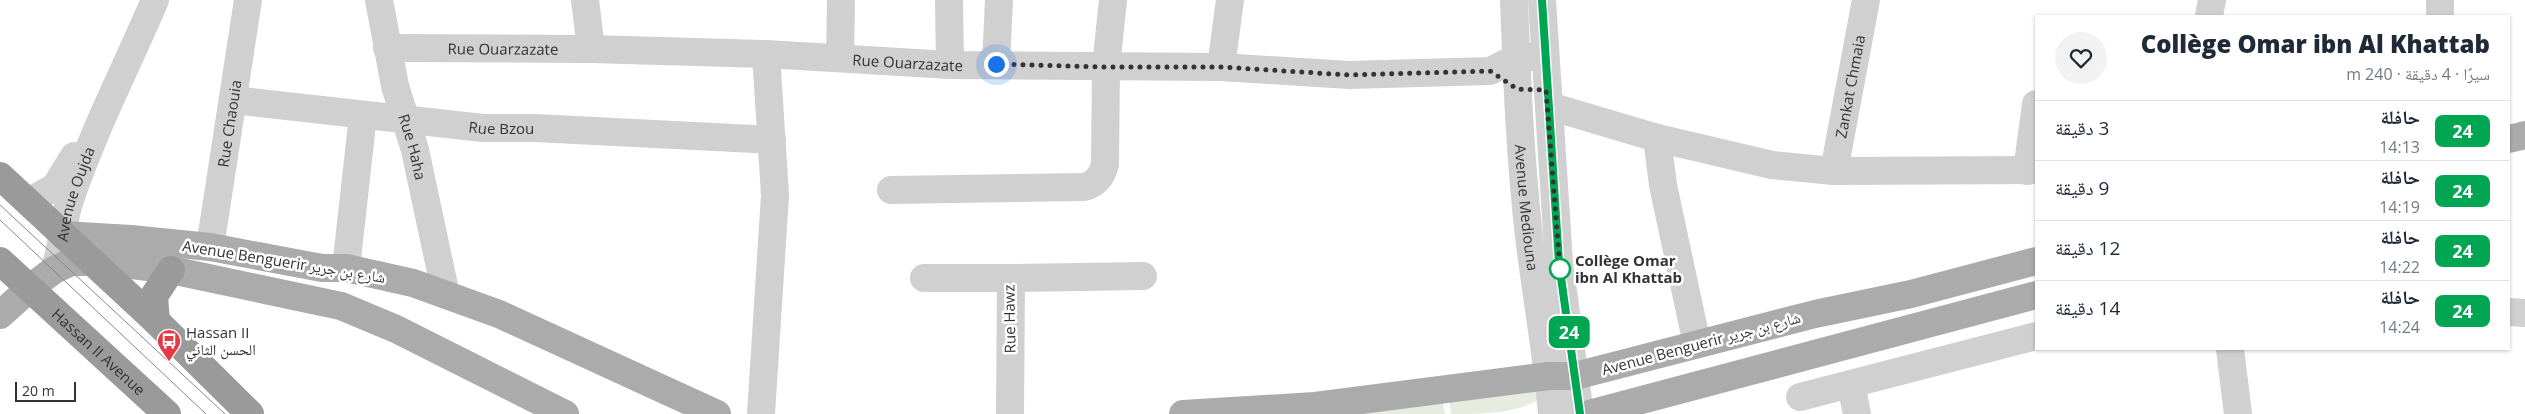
<!DOCTYPE html>
<html lang="ar">
<head>
<meta charset="utf-8">
<style>
  :root { --surface:#fff; --page:#f2f2f3; --text:#1f2937; --muted:#747a83; --line:#e0e1e3 }
  body { margin:0; font-family:"Open Sans","Noto Naskh Arabic",sans-serif; background:var(--page); color:var(--text); direction:rtl; height:100vh; display:flex; flex-direction:column; font-size:19px; white-space:nowrap }
  * { box-sizing:border-box; margin:0 }
  p { font-size:16px; color:var(--muted) }
  .icon { flex:none; width:28px; height:28px; fill:none; stroke:currentColor; stroke-width:2; stroke-linecap:round; stroke-linejoin:round }
  .map { position:relative; flex:1; overflow:hidden; direction:ltr }
  .drawer { position:absolute; left:2035px; top:15px; width:475px; height:335px; display:flex; flex-direction:column; background:var(--surface); border-radius:0px; box-shadow:0 1px 4px #0004; direction:rtl }
  .drawer>* { flex:none }
  .badge { padding:0 10px; border-radius:8px; font-size:18px; line-height:32px }
  .scale { position:absolute; left:15px; bottom:12px; width:61px; box-sizing:border-box; padding-left:5px; border:2px solid #333; border-top:0; font-size:14px; line-height:18px; white-space:nowrap; color:#333; -webkit-text-stroke:4px #fff; paint-order:stroke }
  .you { position:absolute; width:25px; height:25px; margin:-12px; border:4px solid #fff; border-radius:50%; background:#1a73e8; box-shadow:0 0 0 8px #1a73e833 }
  .map>.badge { position:absolute; translate:-50% -50%; box-shadow:0 0 0 2px #fff }
  .round { display:grid; place-items:center; flex:none; width:52px; height:52px; border-radius:26px; background:var(--page) }
  .summary { display:flex; align-items:center; justify-content:space-between; height:85px; padding:0 20px }
  h1 { font-size:24px; font-weight:800; line-height:38px }
  ul { padding:0; list-style:none }
  li { display:flex; align-items:center; gap:15px; height:60px; padding:0 20px; border-top:1px solid var(--line) }
  li div { flex:1 }
  li b { display:block; font-size:19px }
  li em { font-style:normal }
  li .badge { min-width:55px; font-weight:700; text-align:center }
  .map>svg:first-child { display:block }
  .green { fill:#e6ecdf }
  .lines { fill:none; stroke-linecap:round; stroke-linejoin:round }
  .minor { stroke:#d0d0d0; stroke-width:28 }
  .major { stroke:#ababab; stroke-width:28 }
  .highway { stroke:#9a9a9a; stroke-width:28 }
  .tram { stroke:#888; stroke-width:1 }
  .line-casing { stroke:#fff; stroke-width:11 }
  .line { stroke:#00a651; stroke-width:8 }
  .walk { stroke:#333; stroke-width:5; stroke-dasharray:0 9 }
  .stop-dot { fill:#fff; stroke:#00a651; stroke-width:2.5 }
  .labels { text-anchor:middle; dominant-baseline:central; stroke-width:5; stroke-linejoin:round; paint-order:stroke }
  .street-label { font-size:15px; fill:#333; stroke:#fff }
  .stop-label { font-size:15px; font-weight:bold; fill:#333; stroke:#fff; text-anchor:start }
  .poi-label { font-size:15px; fill:#333; stroke:#fff; text-anchor:start }
</style>
</head>
<body>
<div class="map">
<svg width="2525" height="414" viewBox="0 0 2525 414">
  <rect width="100%" height="100%" fill="#fff"/>
  <!-- green -->
  <g class="green">
    <path d="M 1532,386 L 1543,395 C 1526,414 1477,414 1451,414 L 1449,401 Z"/>
    <path d="M 1443,403 L 1445,414 L 1333,414 Z"/>
  </g>
  <g class="lines">
    <!-- minor -->
    <g class="minor">
      <path id="s1" d="M 379,0 L 395,86 L 415,150 L 446,295"/>
      <path d="M 585,0 L 591,49"/>
      <path d="M 949,0 L 950,65"/>
      <path id="s2" d="M 1514,0 C 1517,79 1520,158 1529,236 C 1536,296 1547,354 1552,414"/>
      <path d="M 1542,0 L 1559,263 L 1580,414"/>
      <path d="M 2440,0 L 2440,16"/>
      <path d="M 2209,16 L 2212,0"/>
      <path id="s3" d="M 387,48 L 591,49 L 766,54 L 950,65 L 1221,67 L 1349,75 L 1490,71 L 1516,58 L 1545,56"/>
      <path d="M 840,58 L 841,0"/>
      <path d="M 996,64 L 999,0"/>
      <path d="M 1221,67 L 1230,0"/>
      <path id="s4" d="M 233,100 L 483,128 L 535,128 L 772,140"/>
      <path d="M 1549,106 L 1657,138 L 1772,165 L 1834,171 L 2036,170"/>
      <path d="M 1657,138 L 1663,185 L 1697,344"/>
      <path id="s5" d="M 1834,171 L 1866,0"/>
      <path d="M 2027,171 L 2036,104"/>
      <path d="M 891,190 L 1084,187 C 1096,184 1102,176 1105,164 L 1106,67 L 1113,0"/>
      <path d="M 28,202 L 55,187 L 74,156"/>
      <path id="s6" d="M 210,247 L 248,0"/>
      <path d="M 346,268 L 363,115"/>
      <path id="s7" d="M 54,270 C 63,248 62,225 69,203 C 92,133 126,68 155,0"/>
      <path d="M 924,278 L 1011,278 L 1010,414"/>
      <path d="M 1011,278 L 1143,276"/>
      <path d="M 2509,312 L 2525,313"/>
      <path d="M 2230,349 L 2238,414"/>
      <path d="M 1851,384 L 1857,414"/>
      <path d="M 1800,397 L 2036,336"/>
      <path d="M 761,414 L 775,195 L 766,54"/>
    </g>
    <!-- major -->
    <g class="major">
      <path d="M 2509,139 L 2525,135"/>
      <path d="M 63,235 L 131,239 L 210,247 L 322,268 L 346,268 L 413,283 L 499,314 L 717,414"/>
      <path d="M 0,315 L 30,288 L 54,270 L 71,262 L 109,262 L 171,270 L 341,306 L 396,329 L 565,414"/>
      <path d="M 1183,414 L 1315,406 L 1549,376 L 1575,376 L 1815,314 L 1911,294 L 2036,261"/>
      <path d="M 1589,414 L 2036,295"/>
    </g>
    <!-- highway -->
    <g class="highway">
      <path d="M 0,176 L 156,321 L 250,414"/>
      <path id="s8" d="M 0,261 L 167,414"/>
      <path d="M 156,321 L 154,296 L 171,270"/>
    </g>
    <!-- tram -->
    <g class="tram">
      <path d="M 0,205 L 225,414"/>
      <path d="M 0,220 L 206,414"/>
    </g>
  </g>
  <g class="lines">
    <!-- line casing -->
    <g class="line-casing">
      <path id="line" d="M 1542,0 L 1559,263 L 1580,414"/>
    </g>
    <!-- line -->
    <use href="#line" class="line"/>
    <!-- walk -->
    <path class="walk" d="M 996,64 L 1106,67 L 1221,67 L 1349,75 L 1490,71 L 1517,89 L 1546,90 L 1560,269"/>
  </g>
  <!-- icons -->
  <defs>
    <g id="bus-pin" transform="scale(1.25)"><path d="M0 17L-7.5 6A9.5 9.5 0 1 1 7.5 6Z" fill="#e63946" stroke="#fff"/><path d="M-5-6H5V4H4V6H2V4H-2V6H-4V4H-5ZM-3.5-4V0h7V-4ZM-3.5 1.2v1.5H-2V1.2ZM2 1.2v1.5H3.5V1.2Z" fill="#fff"/></g>
  </defs>
  <g fill-rule="evenodd">
    <use href="#bus-pin" x="169" y="341"/>
  </g>
  <!-- markers -->
  <circle class="stop-dot" cx="1560" cy="269" r="10"/>
  <g class="labels">
    <!-- street labels -->
    <g class="street-label">
      <text stroke="none"><textPath href="#s3" startOffset="116">Rue Ouarzazate</textPath></text>
      <text stroke="none"><textPath href="#s3" startOffset="521">Rue Ouarzazate</textPath></text>
      <text stroke="none"><textPath href="#s5" startOffset="86">Zankat Chmaia</textPath></text>
      <text stroke="none"><textPath href="#s6" startOffset="125">Rue Chaouia</textPath></text>
      <text stroke="none"><textPath href="#s4" startOffset="270">Rue Bzou</textPath></text>
      <text stroke="none"><textPath href="#s1" startOffset="151">Rue Haha</textPath></text>
      <text stroke="none"><textPath href="#s7" startOffset="79">Avenue Oujda</textPath></text>
      <text stroke="none"><textPath href="#s2" startOffset="208">Avenue Mediouna</textPath></text>
      <text transform="translate(284 261) rotate(9)">Avenue Benguerir شارع بن جرير</text>
      <text transform="translate(1009 319) rotate(-91)">Rue Hawz</text>
      <text transform="translate(1701 343) rotate(-15)">Avenue Benguerir شارع بن جرير</text>
      <text stroke="none"><textPath href="#s8" startOffset="134">Hassan II Avenue</textPath></text>
    </g>
    <!-- stop labels -->
    <g class="stop-label">
      <text x="1575" y="260">Collège Omar<tspan x="1575" dy="17">ibn Al Khattab</tspan></text>
    </g>
    <!-- poi labels -->
    <g class="poi-label">
      <text x="186" y="332">Hassan II<tspan x="186" dy="17">الحسن الثاني</tspan></text>
    </g>
  </g>
</svg>
<div class="scale">20 m</div>
<div class="you" style="left:996px;top:64px"></div>
<b class="badge" style="left:1569px;top:332px;background:#00a651;color:#fff">24</b>
<section class="drawer">
<div class="summary"><div><h1>Collège Omar ibn Al Khattab</h1><p>سيرًا · 4 دقيقة · 240 m</p></div><a class="round"><svg class="icon" aria-label="heart" viewBox="0 0 24 24"><path d="M12 20l-8-8c-3-5 5-10 8-4 3-6 11-1 8 4z"/></svg></a></div>
<ul>
<li><span class="badge" style="background:#00a651;color:#fff">24</span><div><b>حافلة</b><p>14:13</p></div><em>3 دقيقة</em></li>
<li><span class="badge" style="background:#00a651;color:#fff">24</span><div><b>حافلة</b><p>14:19</p></div><em>9 دقيقة</em></li>
<li><span class="badge" style="background:#00a651;color:#fff">24</span><div><b>حافلة</b><p>14:22</p></div><em>12 دقيقة</em></li>
<li><span class="badge" style="background:#00a651;color:#fff">24</span><div><b>حافلة</b><p>14:24</p></div><em>14 دقيقة</em></li>
</ul>
</section>
</div>
</body>
</html>
